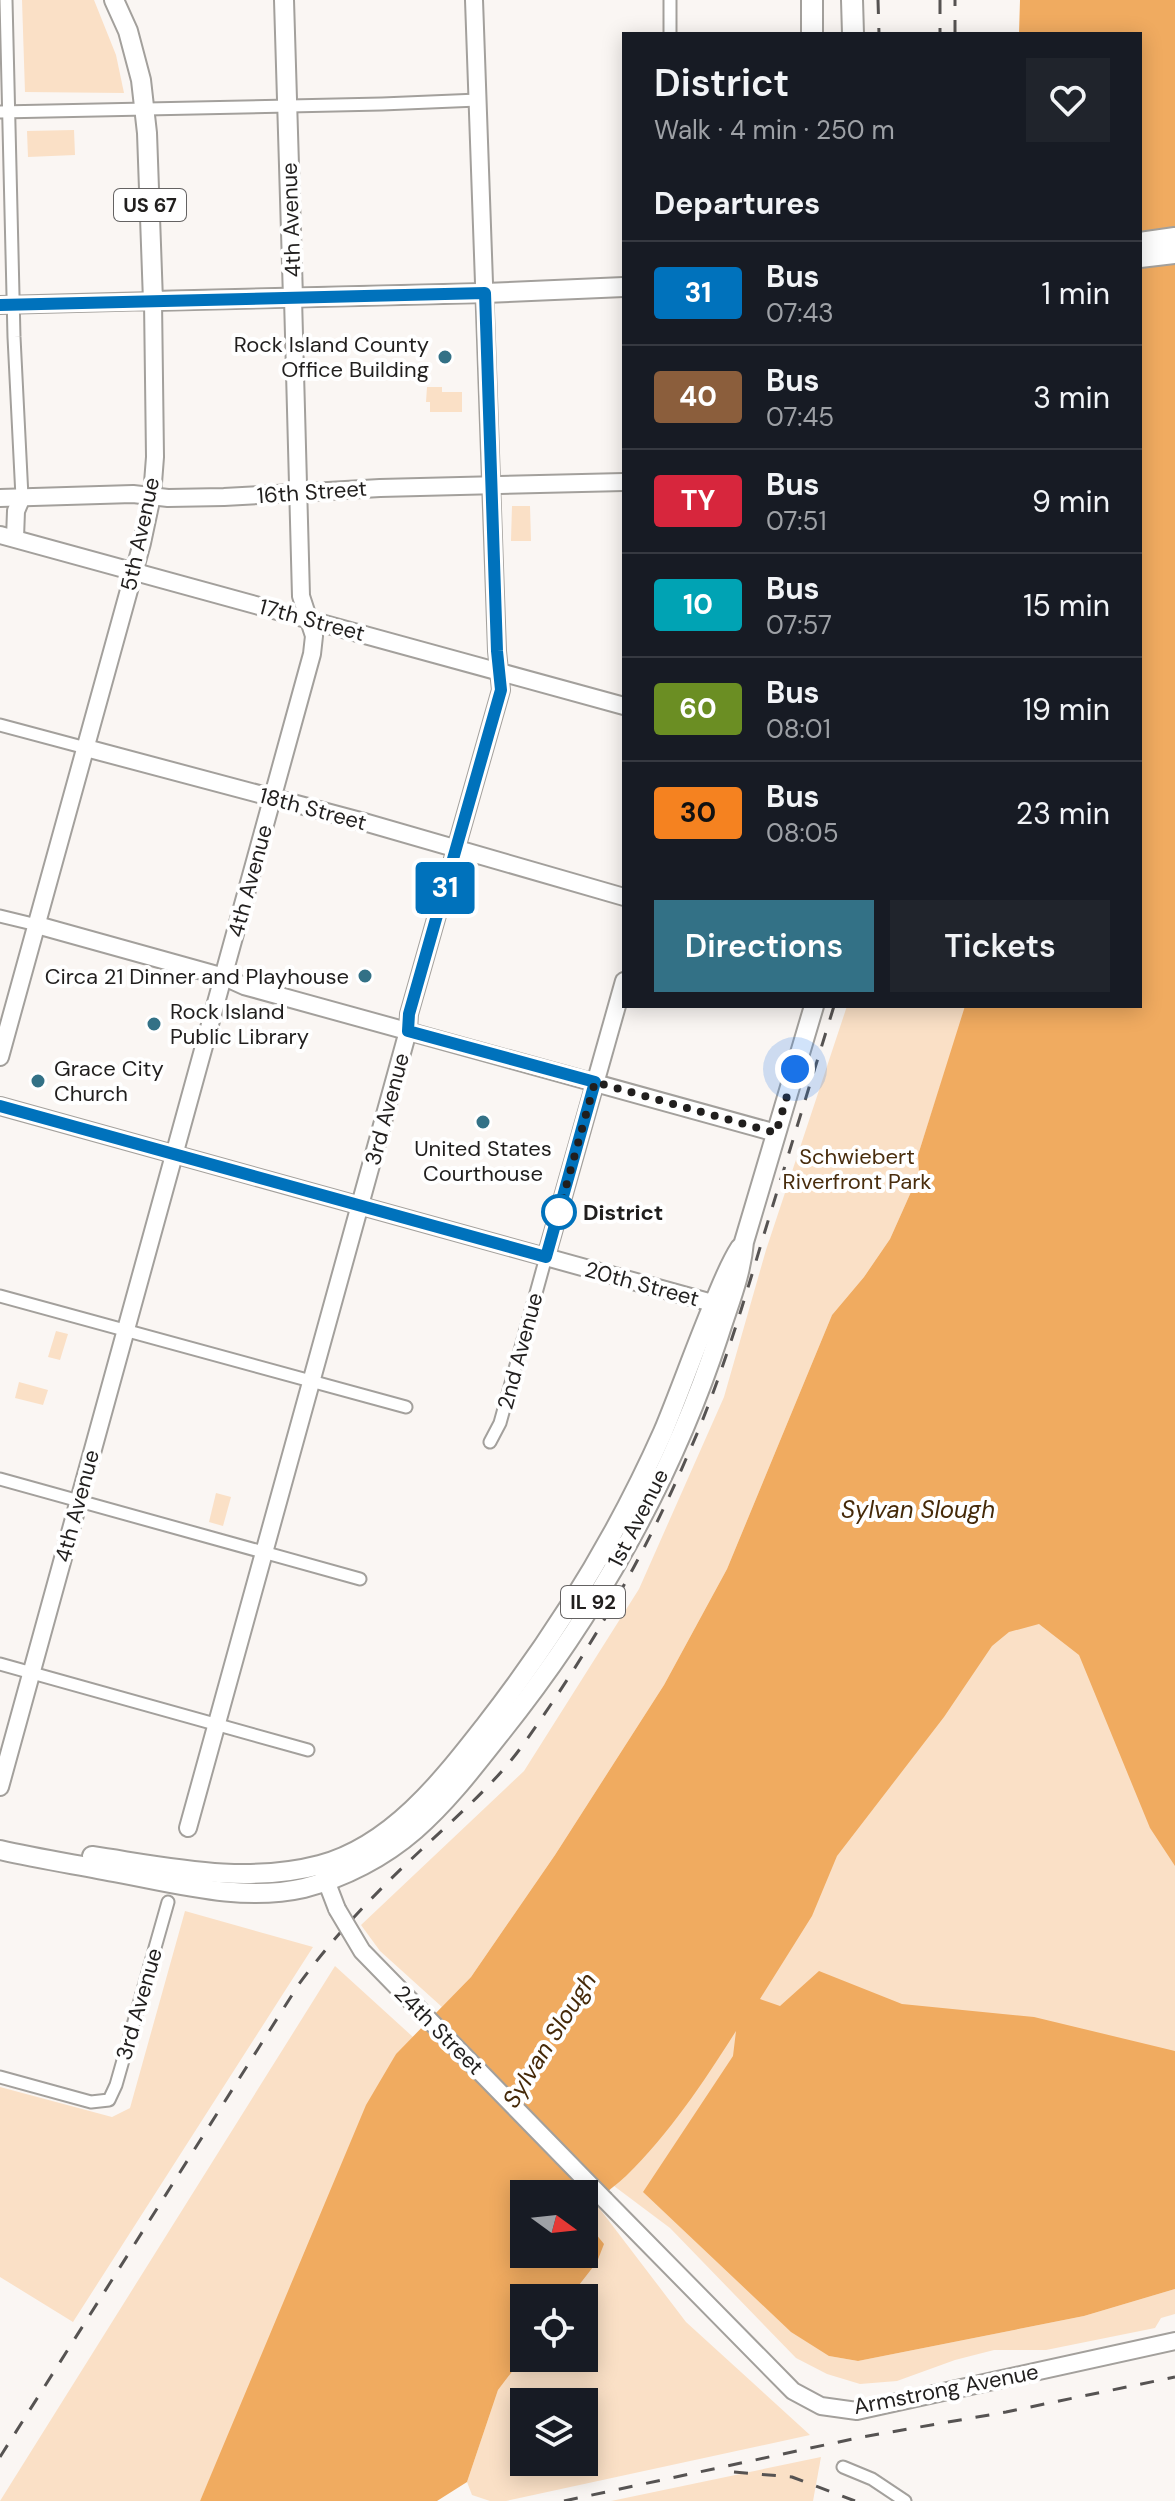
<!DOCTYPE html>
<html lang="en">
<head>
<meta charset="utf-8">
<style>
  :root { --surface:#171b24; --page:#20242c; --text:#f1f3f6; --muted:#9ea1a6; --line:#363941; --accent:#337186 }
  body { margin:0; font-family:"DM Sans",sans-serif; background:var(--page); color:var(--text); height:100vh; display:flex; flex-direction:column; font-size:30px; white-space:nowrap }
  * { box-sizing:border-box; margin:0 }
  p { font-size:26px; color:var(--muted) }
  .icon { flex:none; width:44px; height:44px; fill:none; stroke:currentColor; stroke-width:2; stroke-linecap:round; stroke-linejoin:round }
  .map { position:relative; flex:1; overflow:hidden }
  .panel { position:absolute; left:622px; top:32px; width:520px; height:976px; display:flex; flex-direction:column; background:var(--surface); border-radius:0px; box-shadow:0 4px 20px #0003 }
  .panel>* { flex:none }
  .badge { padding:0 16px; border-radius:6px; font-size:28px; line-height:52px }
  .needle { width:52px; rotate:105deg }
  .tools { position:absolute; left:510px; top:2180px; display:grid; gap:16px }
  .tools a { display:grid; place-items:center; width:88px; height:88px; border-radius:0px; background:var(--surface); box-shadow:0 4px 20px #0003; font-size:40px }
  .you { position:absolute; width:40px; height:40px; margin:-20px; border:6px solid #fff; border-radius:50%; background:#1a73e8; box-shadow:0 0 0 12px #1a73e833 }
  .map>.badge { position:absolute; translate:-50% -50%; box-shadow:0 0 0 4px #fff }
  h2 { padding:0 32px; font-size:30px; line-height:72px }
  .round { display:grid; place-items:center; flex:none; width:84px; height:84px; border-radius:0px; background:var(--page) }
  .headline { display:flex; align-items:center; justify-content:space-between; height:136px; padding:0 32px }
  h1 { font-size:38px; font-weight:600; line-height:60px }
  .action { display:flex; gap:16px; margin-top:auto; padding:16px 32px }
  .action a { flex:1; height:92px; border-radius:0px; background:var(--accent); color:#fff; font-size:32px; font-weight:600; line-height:92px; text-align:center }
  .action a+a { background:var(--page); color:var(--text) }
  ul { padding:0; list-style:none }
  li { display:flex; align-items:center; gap:24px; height:104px; padding:0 32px; border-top:2px solid var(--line) }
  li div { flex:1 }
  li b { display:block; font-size:30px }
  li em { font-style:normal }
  li .badge { min-width:88px; font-weight:700; text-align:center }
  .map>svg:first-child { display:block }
  .green { fill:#fae0c6; fill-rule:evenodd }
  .water { fill:#f0ab60; fill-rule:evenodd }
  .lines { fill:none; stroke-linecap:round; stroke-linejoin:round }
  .street-casing { stroke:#a3a09c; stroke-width:15 }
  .secondary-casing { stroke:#a3a09c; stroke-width:20 }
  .primary-casing { stroke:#a3a09c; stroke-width:22 }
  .highway-casing { stroke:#a3a09c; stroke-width:24 }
  .street { stroke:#fff; stroke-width:11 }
  .secondary { stroke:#fff; stroke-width:16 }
  .primary { stroke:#fff; stroke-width:18 }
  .highway { stroke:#fff; stroke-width:20 }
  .rail { stroke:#565352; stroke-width:3; stroke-dasharray:14 14; stroke-linecap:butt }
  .secondary-bridge-casing { stroke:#a3a09c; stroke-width:20; stroke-linecap:butt }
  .secondary-bridge { stroke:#fff; stroke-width:16 }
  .line-casing { stroke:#fff; stroke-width:18 }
  .line { stroke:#0072bc; stroke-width:12 }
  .walk { stroke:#211f1e; stroke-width:8; stroke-dasharray:0 14.4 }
  .poi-dot { fill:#337186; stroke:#fff; stroke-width:3 }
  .stop-dot { fill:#fff; stroke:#0072bc; stroke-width:4 }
  .labels { text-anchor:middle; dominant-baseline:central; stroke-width:8; stroke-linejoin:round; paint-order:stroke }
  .shield { fill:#fff; stroke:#646262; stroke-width:2 }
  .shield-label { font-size:20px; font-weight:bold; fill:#211f1e }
  .street-label { font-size:22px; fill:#211f1e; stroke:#fff }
  .poi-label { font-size:22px; fill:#211f1e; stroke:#fff; text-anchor:end }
  .park-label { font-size:22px; fill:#492d0d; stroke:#fff }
  .stop-label { font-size:22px; font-weight:bold; fill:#211f1e; stroke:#fff; text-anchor:start }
  .water-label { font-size:24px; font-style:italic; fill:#452908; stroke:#fff }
</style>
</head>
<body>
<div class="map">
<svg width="1175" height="2501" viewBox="0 0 1175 2501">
  <rect width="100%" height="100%" fill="#faf6f3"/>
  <!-- green -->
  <g class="green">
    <path d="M 22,0 L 94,0 L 116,55 L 124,93 L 25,92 Z"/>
    <path d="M 74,130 L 75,155 L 28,157 L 27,131 Z"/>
    <path d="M 427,387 L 442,387 L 442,392 L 462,392 L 462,412 L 430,412 L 430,402 L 426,402 Z"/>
    <path d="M 512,506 L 530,506 L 531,541 L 511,541 Z"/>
    <path d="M 847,1006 L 966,1006 L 918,1155 L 919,1174 L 890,1239 L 864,1277 L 832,1315 L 727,1569 L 664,1685 L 555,1855 L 471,1977 L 442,2007 L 380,1951 L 361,1925 L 524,1771 L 639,1589 L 724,1397 L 766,1250 Z"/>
    <path d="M 56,1331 L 68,1334 L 60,1360 L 48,1357 Z"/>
    <path d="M 19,1382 L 48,1390 L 43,1405 L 15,1398 Z"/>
    <path d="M 216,1493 L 231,1497 L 223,1526 L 209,1522 Z"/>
    <path d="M 1060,1580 L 1175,1800 L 1175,2079 L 829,2356 L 858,2361 L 1084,2316 L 1175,2289 L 1175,2314 L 1161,2318 L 1155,2328 L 1046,2350 L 994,2350 L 955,2360 L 897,2381 L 860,2384 L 827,2374 L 796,2358 L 670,2228 L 614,2186 L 941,1684 Z"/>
    <path d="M 185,1911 L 313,1947 L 73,2322 L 0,2277 L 0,2087 L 112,2117 L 130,2108 Z"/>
    <path d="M 335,1966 L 413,2037 L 396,2054 L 200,2501 L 0,2501 Z"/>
    <path d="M 596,2204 L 686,2322 L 810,2435 L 506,2501 L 490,2501 L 472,2495 L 467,2482 L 498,2390 L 524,2356 L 584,2358 L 584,2298 L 569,2298 L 597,2262 C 592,2242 581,2221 596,2204 ZM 524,2402 L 584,2402 L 584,2462 L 524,2462 Z"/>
    <path d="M 821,2457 L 813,2501 L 611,2501 Z"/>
  </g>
  <!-- water -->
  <path class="water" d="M 1020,0 L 1175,0 L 1175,1866 L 1150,1828 L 1079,1655 L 1039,1624 L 1009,1632 L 992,1646 L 944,1717 L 837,1856 L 812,1916 L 760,1999 L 780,2006 L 819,1971 L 902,2004 L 1034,2017 L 1175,2051 L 1175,2289 L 1084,2316 L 858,2361 L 829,2356 L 791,2332 L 643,2192 L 733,2056 L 736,2031 C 703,2083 670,2133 626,2176 C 611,2190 590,2202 587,2223 L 604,2244 L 597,2262 L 569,2298 L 524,2298 L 524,2356 L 498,2390 L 467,2482 L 437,2501 L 200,2501 L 366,2105 L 396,2054 L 471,1977 L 555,1855 L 664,1685 L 727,1569 L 832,1315 L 864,1277 L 890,1239 L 919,1174 L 918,1155 L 965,1006 L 1140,1006 L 1140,34 L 1019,34 ZM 524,2194 L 584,2194 L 584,2254 L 524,2254 Z"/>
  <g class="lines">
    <!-- street casing -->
    <g class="street-casing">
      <g id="street">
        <path d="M 6,0 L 14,337 L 22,497"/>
        <path d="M 670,0 L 670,34"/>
        <path d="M 0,112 L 382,104 L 478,100"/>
        <path d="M 0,725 L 86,748"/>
        <path d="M 0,916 L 37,925"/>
        <path d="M 0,1296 L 406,1407"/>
        <path d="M 490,1442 L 500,1423 L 546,1257"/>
        <path d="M 0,1479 L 360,1579"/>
        <path d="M 0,1664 L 308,1750"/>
        <path d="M 0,2077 L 91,2102 L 109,2100 L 116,2085 L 168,1902"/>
        <path d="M 843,2467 L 872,2479 L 905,2501"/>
      </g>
    </g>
    <!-- secondary casing -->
    <g class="secondary-casing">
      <g id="secondary">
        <path d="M 0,305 L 153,301 L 155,457 L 152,496 L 142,543 L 0,1057"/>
        <path d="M 0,498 L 133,494 L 168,498 L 224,497 L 380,488 L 624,482"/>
        <path d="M 0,535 L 624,706"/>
        <path d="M 15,538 L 16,511 L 22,497"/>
        <path d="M 86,748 L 364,822 L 624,897"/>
        <path d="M 37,925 L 224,977 L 244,986 L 776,1133"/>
        <path d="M 0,1106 L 723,1306"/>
        <path d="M 546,1257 L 624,981"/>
        <path d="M 0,1787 L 312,654 L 314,636 L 301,596 L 293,298"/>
        <path d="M 188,1828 L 408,1031 L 409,1014 L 501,690 L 497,651 L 474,0"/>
        <path d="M 322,1870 L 337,1909"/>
        <path d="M 605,2200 L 793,2391 L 821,2406 L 857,2411 L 1175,2341"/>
      </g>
    </g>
    <!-- primary casing -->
    <g class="primary-casing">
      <g id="primary">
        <path d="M 114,0 L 128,31 L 141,80 L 147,133 L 153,301 L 485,293 L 624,287"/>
        <path d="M 284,0 L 293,298"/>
        <path d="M 0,1850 C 39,1859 79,1865 119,1873 C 178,1884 243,1902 304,1888 C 344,1878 384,1857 415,1830 C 447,1802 473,1768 499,1735 C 594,1617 672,1479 719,1335 C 729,1303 741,1276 744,1242 L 814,1006"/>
        <path d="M 92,1856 C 167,1867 244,1885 320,1865 C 391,1846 441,1782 484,1727 C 555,1636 616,1538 663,1432 C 681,1389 696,1345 714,1303 C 722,1284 729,1265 740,1248"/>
      </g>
    </g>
    <!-- highway casing -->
    <g class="highway-casing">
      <g id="highway">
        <path d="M 812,0 L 812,34"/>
        <path d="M 852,0 L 853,34"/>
        <path d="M 1140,243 L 1175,238"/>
        <path d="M 1140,257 L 1175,253"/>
      </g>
    </g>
    <!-- street -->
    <use href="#street" class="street"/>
    <!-- secondary -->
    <use href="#secondary" class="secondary"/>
    <!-- primary -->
    <use href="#primary" class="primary"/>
    <!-- highway -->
    <use href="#highway" class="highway"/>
    <!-- rail -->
    <g class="rail">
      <path d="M 878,0 L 879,34"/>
      <path d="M 940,0 L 940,34"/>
      <path d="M 955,34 L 955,0"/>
      <path d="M 0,2457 L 299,1984 C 335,1935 376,1892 421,1850 C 457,1816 496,1783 525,1742 C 588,1653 643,1559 686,1459 C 719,1386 742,1308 765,1231 C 788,1156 811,1081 834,1006"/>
      <path d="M 734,2472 L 792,2477 L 855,2501"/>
      <path d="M 564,2501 L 862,2437 L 1006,2412 L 1175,2377"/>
    </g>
    <!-- secondary-bridge casing -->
    <g class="secondary-bridge-casing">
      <path id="secondary-bridge" d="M 337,1909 L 362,1951 L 605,2200"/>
    </g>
    <!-- secondary-bridge -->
    <use href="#secondary-bridge" class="secondary-bridge"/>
  </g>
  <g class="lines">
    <!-- line casing -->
    <g class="line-casing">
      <path id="line" d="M 0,305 L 485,293 L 497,651 L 501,690 L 409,1014 L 408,1031 L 595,1082 L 546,1257 L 0,1106"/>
    </g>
    <!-- line -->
    <use href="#line" class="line"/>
    <!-- walk -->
    <path class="walk" d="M 559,1212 L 595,1082 L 776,1133 L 795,1069"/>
  </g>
  <!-- markers -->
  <g class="poi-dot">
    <circle cx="445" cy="357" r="8"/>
    <circle cx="365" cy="976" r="8"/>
    <circle cx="154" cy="1024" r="8"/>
    <circle cx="38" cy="1081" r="8"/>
    <circle cx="483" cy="1122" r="8"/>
  </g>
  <circle class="stop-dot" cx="559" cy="1212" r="16"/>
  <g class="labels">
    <!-- shield labels -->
    <g class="shield">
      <rect x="114" y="189" width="72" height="32" rx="6"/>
      <rect x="561" y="1586" width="64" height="32" rx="6"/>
    </g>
    <g class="shield-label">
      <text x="150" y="205">US 67</text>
      <text x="593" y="1602">IL 92</text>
    </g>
    <!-- street labels -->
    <g class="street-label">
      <text transform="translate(291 220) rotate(-92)">4th Avenue</text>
      <text transform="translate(312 492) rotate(-4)">16th Street</text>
      <text transform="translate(140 534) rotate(-78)">5th Avenue</text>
      <text transform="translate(312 620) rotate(15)">17th Street</text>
      <text transform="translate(313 809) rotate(15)">18th Street</text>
      <text transform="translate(250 881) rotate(-75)">4th Avenue</text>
      <text transform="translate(387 1109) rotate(-75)">3rd Avenue</text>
      <text transform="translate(642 1284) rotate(15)">20th Street</text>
      <text transform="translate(520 1351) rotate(-75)">2nd Avenue</text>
      <text transform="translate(77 1506) rotate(-75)">4th Avenue</text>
      <text transform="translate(638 1518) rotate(-63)">1st Avenue</text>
      <text transform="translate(139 2004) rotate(-74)">3rd Avenue</text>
      <text transform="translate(439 2030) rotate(45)">24th Street</text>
      <text transform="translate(946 2389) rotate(-11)">Armstrong Avenue</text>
    </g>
    <!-- poi labels -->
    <g class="poi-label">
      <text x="429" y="344">Rock Island County<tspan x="429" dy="25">Office Building</tspan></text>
      <text x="349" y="976">Circa 21 Dinner and Playhouse</text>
      <text x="170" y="1011" text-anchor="start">Rock Island<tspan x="170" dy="25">Public Library</tspan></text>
      <text x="54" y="1068" text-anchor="start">Grace City<tspan x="54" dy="25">Church</tspan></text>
      <text x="483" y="1148" text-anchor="middle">United States<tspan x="483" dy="25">Courthouse</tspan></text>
    </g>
    <!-- park labels -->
    <g class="park-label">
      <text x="857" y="1156">Schwiebert<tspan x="857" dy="25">Riverfront Park</tspan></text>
    </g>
    <!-- stop labels -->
    <g class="stop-label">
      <text x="583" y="1212">District</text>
    </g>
    <!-- water labels -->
    <g class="water-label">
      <text x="918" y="1509">Sylvan Slough</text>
      <text transform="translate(549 2040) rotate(-58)">Sylvan Slough</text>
    </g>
  </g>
</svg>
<div class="tools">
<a><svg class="needle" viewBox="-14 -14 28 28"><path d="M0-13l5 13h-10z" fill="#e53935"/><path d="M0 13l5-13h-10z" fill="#9ea1a6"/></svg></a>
<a><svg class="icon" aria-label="locate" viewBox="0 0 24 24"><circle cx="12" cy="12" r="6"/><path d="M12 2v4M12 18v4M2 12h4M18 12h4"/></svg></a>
<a><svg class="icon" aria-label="layers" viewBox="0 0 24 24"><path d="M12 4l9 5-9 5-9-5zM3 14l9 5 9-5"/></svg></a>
</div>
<div class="you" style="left:795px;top:1069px"></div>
<b class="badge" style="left:445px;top:888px;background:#0072bc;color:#fff">31</b>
<section class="panel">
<div class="headline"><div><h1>District</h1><p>Walk · 4 min · 250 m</p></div><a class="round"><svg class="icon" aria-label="heart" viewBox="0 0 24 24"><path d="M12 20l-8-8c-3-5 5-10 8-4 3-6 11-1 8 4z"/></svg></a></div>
<h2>Departures</h2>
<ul>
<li><span class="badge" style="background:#0072bc;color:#fff">31</span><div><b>Bus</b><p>07:43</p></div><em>1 min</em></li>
<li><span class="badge" style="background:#8b5e3c;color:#fff">40</span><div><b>Bus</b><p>07:45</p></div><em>3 min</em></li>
<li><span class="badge" style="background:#d7263d;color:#fff">TY</span><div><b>Bus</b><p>07:51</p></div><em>9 min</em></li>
<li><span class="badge" style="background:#00a3b4;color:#fff">10</span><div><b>Bus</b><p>07:57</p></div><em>15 min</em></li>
<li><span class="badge" style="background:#6b8e23;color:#fff">60</span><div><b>Bus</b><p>08:01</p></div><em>19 min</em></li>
<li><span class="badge" style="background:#f58220;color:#111">30</span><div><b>Bus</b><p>08:05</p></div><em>23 min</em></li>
</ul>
<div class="action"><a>Directions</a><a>Tickets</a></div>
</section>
</div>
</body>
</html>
